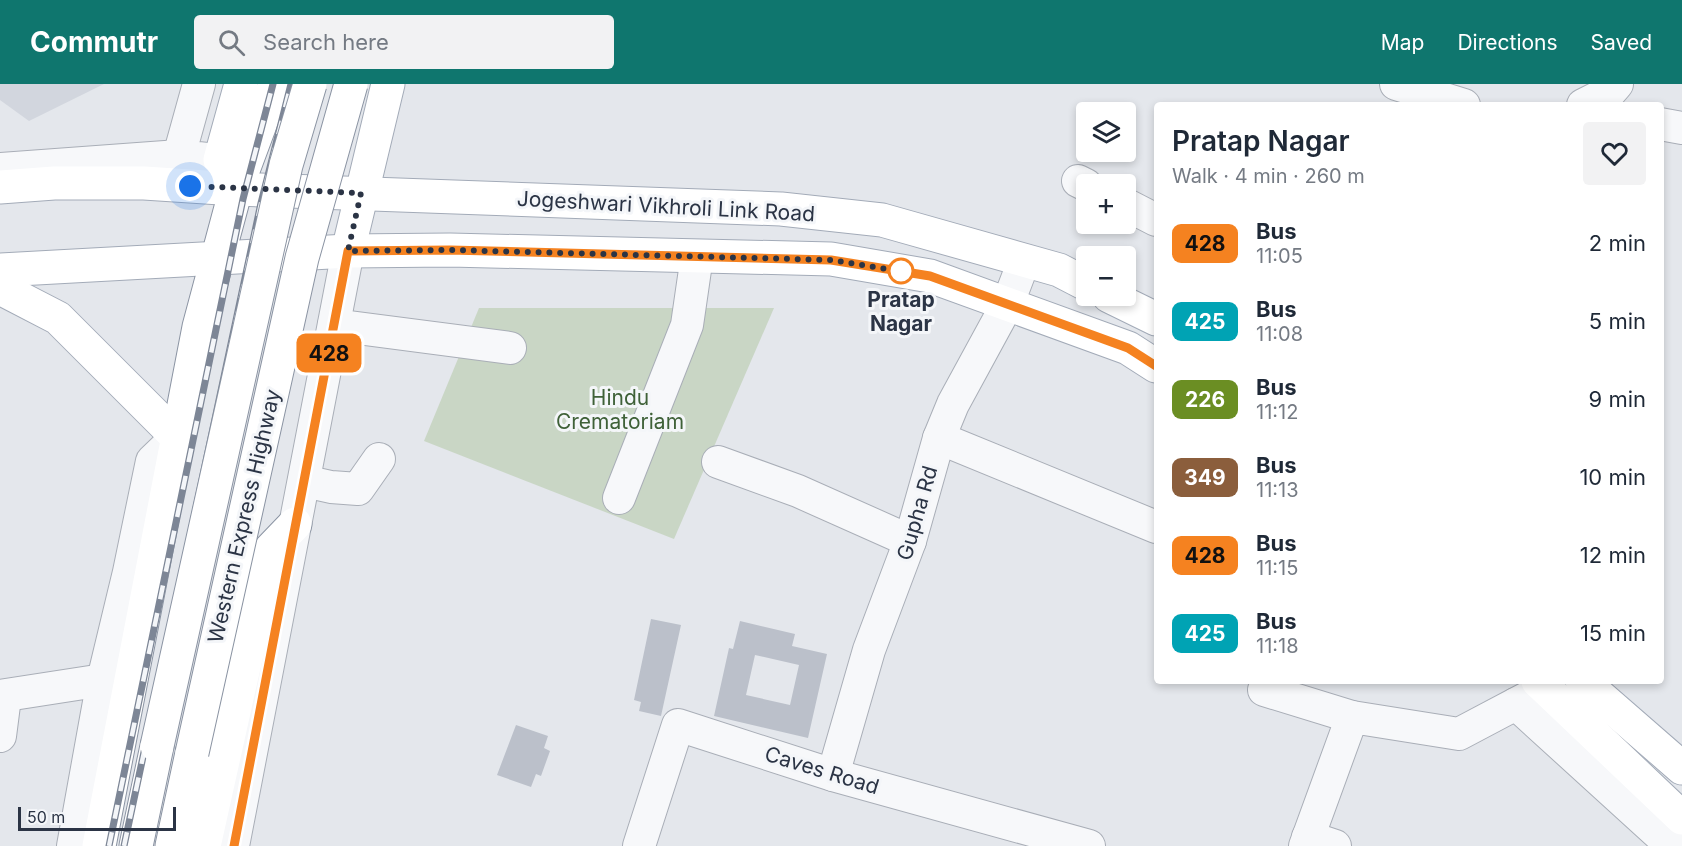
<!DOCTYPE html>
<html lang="en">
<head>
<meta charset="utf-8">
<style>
  :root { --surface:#fff; --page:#f2f2f3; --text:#1f2937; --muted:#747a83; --accent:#0f766e }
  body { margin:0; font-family:Inter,sans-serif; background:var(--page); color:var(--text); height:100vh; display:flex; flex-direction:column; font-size:22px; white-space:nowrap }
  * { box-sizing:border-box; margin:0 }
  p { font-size:20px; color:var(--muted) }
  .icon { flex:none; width:33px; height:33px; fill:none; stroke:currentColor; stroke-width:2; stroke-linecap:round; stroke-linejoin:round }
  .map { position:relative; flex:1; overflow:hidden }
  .details { position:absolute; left:1154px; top:18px; width:510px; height:582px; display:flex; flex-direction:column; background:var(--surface); border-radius:6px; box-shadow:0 3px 9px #0003 }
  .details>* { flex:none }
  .badge { padding:0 12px; border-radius:9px; font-size:21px; line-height:39px }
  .fabs { position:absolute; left:1076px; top:18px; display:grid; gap:12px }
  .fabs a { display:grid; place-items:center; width:60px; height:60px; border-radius:6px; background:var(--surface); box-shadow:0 3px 9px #0003; font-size:30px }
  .scale { position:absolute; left:18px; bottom:15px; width:158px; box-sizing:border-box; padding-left:6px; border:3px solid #2b3445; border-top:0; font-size:16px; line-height:21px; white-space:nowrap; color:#2b3445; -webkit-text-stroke:4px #f4f6f9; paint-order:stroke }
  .you { position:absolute; width:30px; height:30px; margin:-15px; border:4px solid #fff; border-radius:50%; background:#1a73e8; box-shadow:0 0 0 9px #1a73e833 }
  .map>.badge { position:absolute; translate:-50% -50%; box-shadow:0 0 0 3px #fff }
  .round { display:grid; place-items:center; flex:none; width:63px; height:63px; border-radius:6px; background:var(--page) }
  .summary { display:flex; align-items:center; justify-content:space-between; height:102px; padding:0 18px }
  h1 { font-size:28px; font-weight:600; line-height:45px }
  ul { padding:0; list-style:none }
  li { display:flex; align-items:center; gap:18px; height:78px; padding:0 18px }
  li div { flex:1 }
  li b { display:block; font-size:22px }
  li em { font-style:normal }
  li .badge { min-width:66px; font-weight:700; text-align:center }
  header { display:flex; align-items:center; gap:36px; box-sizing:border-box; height:84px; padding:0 30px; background:var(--accent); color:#fff }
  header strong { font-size:28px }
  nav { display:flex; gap:33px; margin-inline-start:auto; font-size:21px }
  .search { width:420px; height:54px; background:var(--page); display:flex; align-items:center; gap:15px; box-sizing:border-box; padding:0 21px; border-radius:6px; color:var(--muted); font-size:22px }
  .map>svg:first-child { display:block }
  .built { fill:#d2d6de }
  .green { fill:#c9d6c5 }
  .building { fill:#bbc0ca; fill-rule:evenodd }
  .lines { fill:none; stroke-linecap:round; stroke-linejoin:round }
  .minor-casing { stroke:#a9aeb7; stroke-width:34 }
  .major-casing { stroke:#a3abb8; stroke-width:35 }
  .highway-casing { stroke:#8b94a3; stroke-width:35 }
  .minor { stroke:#f7f8fa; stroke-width:32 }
  .major { stroke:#fff; stroke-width:33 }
  .highway { stroke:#fff; stroke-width:33 }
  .rail-casing { stroke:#7d8696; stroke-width:7 }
  .rail { stroke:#f4f6f9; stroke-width:4.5; stroke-dasharray:14; stroke-linecap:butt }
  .highway-bridge-casing { stroke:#8b94a3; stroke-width:35; stroke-linecap:butt }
  .highway-bridge { stroke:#fff; stroke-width:33 }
  .line-casing { stroke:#fff; stroke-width:14 }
  .line { stroke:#f58220; stroke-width:9 }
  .walk { stroke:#2b3445; stroke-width:6; stroke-dasharray:0 10.8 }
  .stop-dot { fill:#fff; stroke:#f58220; stroke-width:3 }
  .labels { text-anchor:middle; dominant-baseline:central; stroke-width:6; stroke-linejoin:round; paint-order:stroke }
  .street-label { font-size:21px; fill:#2b3445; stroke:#f4f6f9 }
  .stop-label { font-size:21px; font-weight:bold; fill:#2b3445; stroke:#f4f6f9 }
  .park-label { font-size:21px; fill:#3f6138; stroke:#f4f6f9 }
</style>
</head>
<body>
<header>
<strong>Commutr</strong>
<div class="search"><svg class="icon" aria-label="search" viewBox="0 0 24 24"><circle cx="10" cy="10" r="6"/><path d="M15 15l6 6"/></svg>Search here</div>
<nav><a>Map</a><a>Directions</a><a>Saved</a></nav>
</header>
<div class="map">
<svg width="1682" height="762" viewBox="0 0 1682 762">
  <rect width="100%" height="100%" fill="#e4e7ec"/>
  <!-- built -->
  <path class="built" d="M 0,0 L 104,0 L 29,37 L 0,16 Z"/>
  <!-- green -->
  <path class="green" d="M 479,224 L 774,224 L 674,455 L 424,357 Z"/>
  <!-- building -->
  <g class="building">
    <path d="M 651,535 L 681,541 L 661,632 L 639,627 L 641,618 L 634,616 Z"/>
    <path d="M 740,537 L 795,550 L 792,562 L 827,570 L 808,654 L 714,632 L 729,564 L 733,565 ZM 755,571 L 799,581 L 790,621 L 746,611 Z"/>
    <path d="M 516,641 L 548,652 L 544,664 L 550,667 L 541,692 L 536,690 L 531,703 L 497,691 Z"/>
  </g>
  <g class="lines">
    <!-- minor casing -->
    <g class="minor-casing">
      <g id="minor">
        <path d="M 199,0 L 179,72 L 244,79"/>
        <path d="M 1396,0 L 1464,21"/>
        <path d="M 1583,21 L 1611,7 L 1617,0"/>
        <path d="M 1660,40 L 1682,44"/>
        <path d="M 0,85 L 179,72"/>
        <path d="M 1078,97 L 1086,101"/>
        <path d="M 1125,120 L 1156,136"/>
        <path d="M 334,241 L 510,264"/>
        <path d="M 939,354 L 1156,443"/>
        <path d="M 718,378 L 798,407 L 910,457"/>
        <path d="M 304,397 L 331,403 L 358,405 L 379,375"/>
        <path d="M 619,414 L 687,241 L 697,172"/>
        <path d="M 1264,606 L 1352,633"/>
        <path d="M 0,612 L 103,596"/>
        <path d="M 1516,620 L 1672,762"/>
        <path d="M 0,652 L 5,613"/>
        <path d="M 833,691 L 869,566 L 910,457 L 939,354 L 953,320 L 1008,219 L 1024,177"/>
        <path d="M 1308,753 L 1335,762"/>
        <path d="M 73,762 L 103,596 L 129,488 L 152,377 L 177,353"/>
        <path d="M 233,762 L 348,167"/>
        <path d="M 639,762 L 678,641 L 833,691 L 1089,762"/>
        <path d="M 1305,762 L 1352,633 L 1459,650 L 1546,604"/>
      </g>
    </g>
    <!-- major casing -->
    <g class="major-casing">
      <g id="major">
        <path d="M 220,76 L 241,0"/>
        <path d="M 0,103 L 54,99 L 144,99 L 236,105 L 781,125 L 882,136 L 1059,186 L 1086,200"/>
        <path d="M 348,167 L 388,0"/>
        <path d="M 0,186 L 348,167 L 450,166 L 831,175 L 930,192 L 1128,264 L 1156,282"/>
        <path d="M 0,204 L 58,234 L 177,353"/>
        <path d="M 1109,212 L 1156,235"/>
        <path d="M 1538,597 L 1682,734"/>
        <path d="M 1582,597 L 1682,684"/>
      </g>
    </g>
    <!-- highway casing -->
    <g class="highway-casing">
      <g id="highway">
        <path d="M 99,762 L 199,243 L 236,105 L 275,0"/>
        <path d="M 136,762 L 157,662"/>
        <path d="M 172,762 L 192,669"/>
        <path d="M 204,762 L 270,466 L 295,440"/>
      </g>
    </g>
    <!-- minor -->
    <use href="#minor" class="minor"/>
    <!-- major -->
    <use href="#major" class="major"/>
    <!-- highway -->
    <use href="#highway" class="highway"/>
    <!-- rail casing -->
    <g class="rail-casing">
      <g id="rail">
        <path d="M 109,762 L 243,115 L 273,0"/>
        <path d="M 124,762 L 261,119 L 291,0"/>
      </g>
    </g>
    <!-- rail -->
    <use href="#rail" class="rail"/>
    <!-- highway-bridge casing -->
    <g class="highway-bridge-casing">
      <g id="highway-bridge">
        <path d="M 157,662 L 286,81 L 310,0"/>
        <path d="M 192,669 L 302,174 L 351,0"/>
      </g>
    </g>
    <!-- highway-bridge -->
    <use href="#highway-bridge" class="highway-bridge"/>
  </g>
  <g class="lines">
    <!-- line casing -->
    <g class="line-casing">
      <path id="line" d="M 234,762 L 348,167 L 450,166 L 831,176 L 930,192 L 1128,264 L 1156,282"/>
    </g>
    <!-- line -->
    <use href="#line" class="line"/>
    <!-- walk -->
    <path class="walk" d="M 190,102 L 361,109 L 348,167 L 450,166 L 831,176 L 910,189 L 901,187"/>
  </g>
  <!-- markers -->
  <circle class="stop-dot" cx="901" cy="187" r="12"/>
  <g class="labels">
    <!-- street labels -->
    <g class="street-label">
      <text transform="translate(666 122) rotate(3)">Jogeshwari Vikhroli Link Road</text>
      <text transform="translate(917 429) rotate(-74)">Gupha Rd</text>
      <text transform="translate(244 432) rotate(-77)">Western Express Highway</text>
      <text transform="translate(822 686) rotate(17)">Caves Road</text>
    </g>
    <!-- stop labels -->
    <g class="stop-label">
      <text x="901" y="215">Pratap<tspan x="901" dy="24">Nagar</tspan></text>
    </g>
    <!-- park labels -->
    <g class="park-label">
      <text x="620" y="313">Hindu<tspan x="620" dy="24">Crematoriam</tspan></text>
    </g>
  </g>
</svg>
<div class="fabs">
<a><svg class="icon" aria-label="layers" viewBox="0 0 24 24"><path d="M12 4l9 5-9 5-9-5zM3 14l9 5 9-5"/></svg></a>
<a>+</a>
<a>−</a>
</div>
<div class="scale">50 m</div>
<div class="you" style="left:190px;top:102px"></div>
<b class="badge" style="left:329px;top:269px;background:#f58220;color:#111">428</b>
<section class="details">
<div class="summary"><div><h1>Pratap Nagar</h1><p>Walk · 4 min · 260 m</p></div><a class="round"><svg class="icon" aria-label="heart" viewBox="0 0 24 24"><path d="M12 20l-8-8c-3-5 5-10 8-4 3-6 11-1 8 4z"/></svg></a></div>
<ul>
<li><span class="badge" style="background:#f58220;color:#111">428</span><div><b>Bus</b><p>11:05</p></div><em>2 min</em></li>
<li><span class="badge" style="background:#00a3b4;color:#fff">425</span><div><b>Bus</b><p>11:08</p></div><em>5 min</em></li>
<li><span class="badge" style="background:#6b8e23;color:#fff">226</span><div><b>Bus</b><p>11:12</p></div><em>9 min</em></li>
<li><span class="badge" style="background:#8b5e3c;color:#fff">349</span><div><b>Bus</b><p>11:13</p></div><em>10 min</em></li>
<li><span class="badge" style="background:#f58220;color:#111">428</span><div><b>Bus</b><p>11:15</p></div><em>12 min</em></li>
<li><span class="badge" style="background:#00a3b4;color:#fff">425</span><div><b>Bus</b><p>11:18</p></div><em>15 min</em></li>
</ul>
</section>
</div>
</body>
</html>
